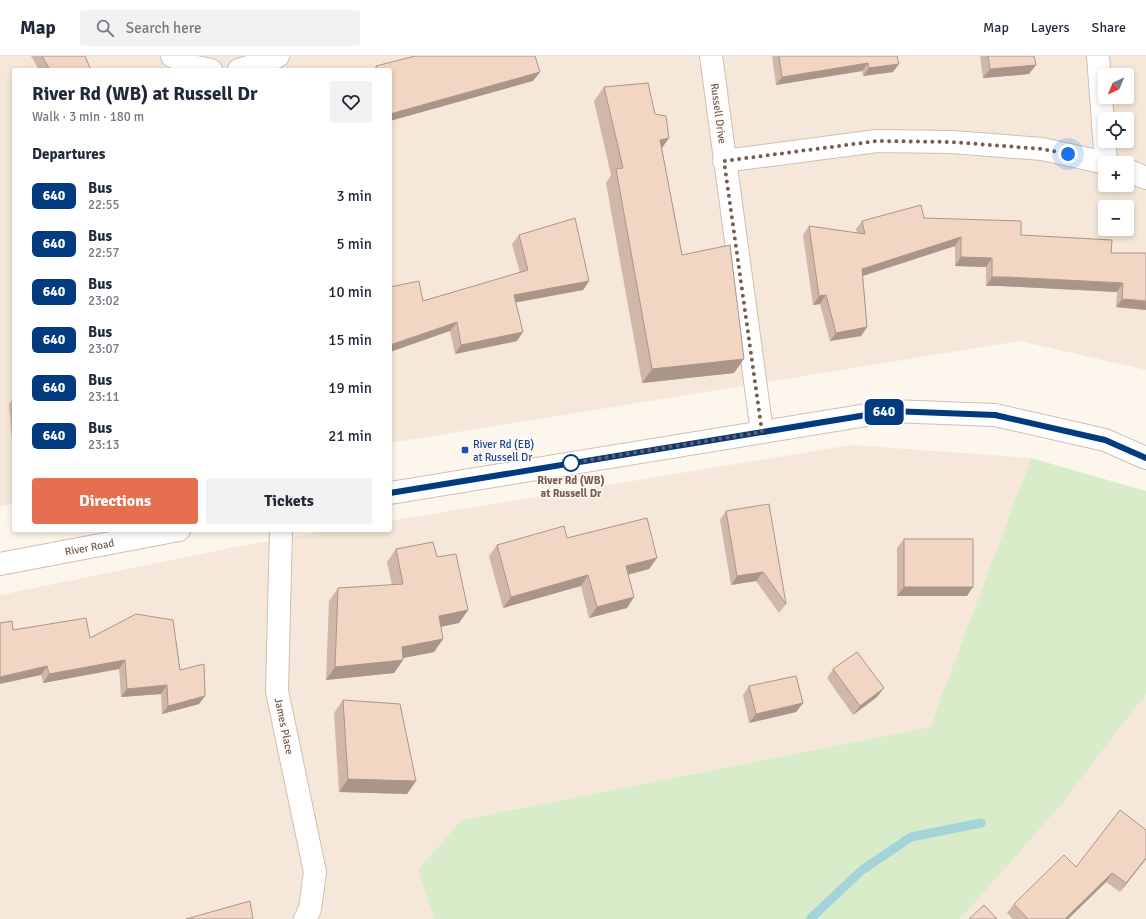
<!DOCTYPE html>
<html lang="en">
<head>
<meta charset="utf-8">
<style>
  :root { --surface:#fff; --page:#f2f2f3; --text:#1f2937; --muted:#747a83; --line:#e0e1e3; --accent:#e76f51 }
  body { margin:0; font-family:Signika,sans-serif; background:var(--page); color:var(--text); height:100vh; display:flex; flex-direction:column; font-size:15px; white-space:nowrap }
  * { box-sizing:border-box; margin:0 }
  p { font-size:13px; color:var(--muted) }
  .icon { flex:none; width:22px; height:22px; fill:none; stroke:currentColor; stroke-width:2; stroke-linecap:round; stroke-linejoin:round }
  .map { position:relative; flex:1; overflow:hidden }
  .side { position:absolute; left:12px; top:12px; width:380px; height:464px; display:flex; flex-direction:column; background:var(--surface); border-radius:4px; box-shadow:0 2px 6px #0003 }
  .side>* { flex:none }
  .badge { padding:0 8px; border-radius:6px; font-size:14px; line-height:26px }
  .needle { width:26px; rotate:224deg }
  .controls { position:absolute; left:1098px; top:12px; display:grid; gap:8px }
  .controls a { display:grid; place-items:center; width:36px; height:36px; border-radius:4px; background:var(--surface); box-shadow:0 2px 6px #0003; font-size:20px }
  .you { position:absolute; width:20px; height:20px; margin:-10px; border:3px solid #fff; border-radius:50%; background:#1a73e8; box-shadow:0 0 0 6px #1a73e833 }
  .map>.badge { position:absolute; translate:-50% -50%; box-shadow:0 0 0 2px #fff }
  h2 { padding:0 20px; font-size:15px; line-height:36px }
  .round { display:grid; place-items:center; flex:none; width:42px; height:42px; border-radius:4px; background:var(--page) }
  .headline { display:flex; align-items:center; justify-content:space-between; height:68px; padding:0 20px }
  h1 { font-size:19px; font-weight:800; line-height:30px }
  .action { display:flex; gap:8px; margin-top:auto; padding:8px 20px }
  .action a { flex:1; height:46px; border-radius:4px; background:var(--accent); color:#fff; font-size:16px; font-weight:800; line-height:46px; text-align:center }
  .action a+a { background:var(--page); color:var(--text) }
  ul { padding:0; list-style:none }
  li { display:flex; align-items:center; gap:12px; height:48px; padding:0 20px }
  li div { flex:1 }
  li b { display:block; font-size:15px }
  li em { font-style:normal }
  li .badge { min-width:44px; font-weight:700; text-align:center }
  header { display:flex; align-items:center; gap:24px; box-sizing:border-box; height:56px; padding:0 20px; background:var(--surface); border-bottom:1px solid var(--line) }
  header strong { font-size:19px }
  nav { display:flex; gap:22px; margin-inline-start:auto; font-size:14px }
  .search { width:280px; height:36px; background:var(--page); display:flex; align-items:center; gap:10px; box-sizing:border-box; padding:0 14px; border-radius:4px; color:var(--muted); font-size:15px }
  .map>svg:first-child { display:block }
  .residential { fill:#f5e8da; fill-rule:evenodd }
  .green { fill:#d8ecc9 }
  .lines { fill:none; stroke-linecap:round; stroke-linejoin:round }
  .stream { stroke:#a5d3da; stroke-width:9 }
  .minor-casing { stroke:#d1beb0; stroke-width:24 }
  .minor { stroke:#fff; stroke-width:22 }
  .wall { fill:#d1b7a8 }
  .shaded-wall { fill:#aa9588 }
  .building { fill:#f3d5c3; stroke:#aa9588 }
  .line-casing { stroke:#fff; stroke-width:9 }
  .line { stroke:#003b80; stroke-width:6 }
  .walk { stroke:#7a5c4d; stroke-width:4; stroke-dasharray:0 7.2 }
  .transit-dot { fill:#1a4fb4; stroke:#fffaf3; stroke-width:1.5 }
  .stop-dot { fill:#fff; stroke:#003b80; stroke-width:2 }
  .labels { text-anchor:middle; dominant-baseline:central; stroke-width:3; stroke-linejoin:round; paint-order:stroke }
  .street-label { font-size:11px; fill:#7a5c4d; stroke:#fffaf3 }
  .transit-label { font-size:11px; fill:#164399; stroke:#fffaf3; text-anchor:start }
  .stop-label { font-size:11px; font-weight:bold; fill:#7a5c4d; stroke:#fffaf3 }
</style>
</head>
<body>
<header>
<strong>Map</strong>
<div class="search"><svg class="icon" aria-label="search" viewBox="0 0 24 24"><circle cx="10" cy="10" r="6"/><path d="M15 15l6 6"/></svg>Search here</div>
<nav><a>Map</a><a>Layers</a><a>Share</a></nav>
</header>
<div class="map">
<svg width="1146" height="863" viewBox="0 0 1146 863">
  <rect width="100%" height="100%" fill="#fdf6ec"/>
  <!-- residential -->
  <g class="residential">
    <path d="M 0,0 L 1146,0 L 1146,314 L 1020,285 L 390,387 L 390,14 L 14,14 L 14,448 L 0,450 ZM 1105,19 L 1127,19 L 1127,41 L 1105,41 ZM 1105,63 L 1127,63 L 1127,85 L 1105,85 ZM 1105,107 L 1127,107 L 1127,129 L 1105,129 ZM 1105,151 L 1127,151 L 1127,173 L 1105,173 Z"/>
    <path d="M 851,389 L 1031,402 L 930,671 L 461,764 L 418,814 L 434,863 L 0,863 L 0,539 L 235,491 L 335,474 L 390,474 L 390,465 Z"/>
    <path d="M 1146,608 L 1146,863 L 899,863 Z"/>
  </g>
  <!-- green -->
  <path class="green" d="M 1031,402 L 1146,435 L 1146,638 L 1059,751 L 960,863 L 434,863 L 418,814 L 461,764 L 930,671 Z"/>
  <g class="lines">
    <!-- stream -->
    <path class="stream" d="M 810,863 L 862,814 L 911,781 L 981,767"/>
    <!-- minor casing -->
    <g class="minor-casing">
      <g id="minor">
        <path d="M 172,0 L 191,10 L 211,14"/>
        <path id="s1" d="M 711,0 L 762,376"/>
        <path d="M 1098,0 L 1106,107"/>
        <path d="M 239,14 L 270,4 L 278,0"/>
        <path d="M 724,105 L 877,85 L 952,86 L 1042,93 L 1106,107"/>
        <path d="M 1127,114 L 1146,122"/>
        <path d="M 390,437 L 891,355 L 995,359 L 1105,384 L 1146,402"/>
        <path id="s2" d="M 281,474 L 277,635 L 315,816 L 310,853 L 305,863"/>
        <path id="s3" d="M 0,508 L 179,474"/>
      </g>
    </g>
    <!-- minor -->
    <use href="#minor" class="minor"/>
  </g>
  <!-- wall -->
  <g class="wall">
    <path d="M 31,0 L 85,0 L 91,14 L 39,14 Z"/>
    <path d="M 772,0 L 897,0 L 893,16 L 863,20 L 862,15 L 776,29 Z"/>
    <path d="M 980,0 L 1034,0 L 1029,18 L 983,22 Z"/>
    <path d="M 376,10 L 540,16 L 533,25 L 390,14 L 373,14 Z"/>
    <path d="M 604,31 L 655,58 L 669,82 L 662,92 L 682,199 L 734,317 L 642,327 L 606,127 L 611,119 L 594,45 Z"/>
    <path d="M 924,162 L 1021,179 L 1111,197 L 1146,254 L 1116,251 L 1117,236 L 1001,230 L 986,230 L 986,211 L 955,210 L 955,190 L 863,220 L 867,271 L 861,280 L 830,285 L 820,248 L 813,249 L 803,179 L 809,170 L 857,177 L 856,173 L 862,165 Z"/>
    <path d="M 519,179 L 589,225 L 583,234 L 516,246 L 517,285 L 455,298 L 450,275 L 423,245 L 520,217 L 512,188 Z"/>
    <path d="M 14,341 L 14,384 L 12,384 L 9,348 Z"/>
    <path d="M 726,455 L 786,548 L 779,557 L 756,525 L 731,529 L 720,464 Z"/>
    <path d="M 567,482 L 657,502 L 649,513 L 628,519 L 627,552 L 589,562 L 581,530 L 503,552 L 489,500 L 497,489 Z"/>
    <path d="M 904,483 L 967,540 L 897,540 L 897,492 Z"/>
    <path d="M 396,493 L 437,501 L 468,554 L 459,567 L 441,571 L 443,583 L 434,596 L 403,602 L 403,604 L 394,617 L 326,624 L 329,545 L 338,532 L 392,529 L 387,506 Z"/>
    <path d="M 13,574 L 90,582 L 180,614 L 205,640 L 199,648 L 162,658 L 161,638 L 121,641 L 119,613 L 43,627 L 41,619 Z"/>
    <path d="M 833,613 L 877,641 L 853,659 L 827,622 Z"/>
    <path d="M 749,630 L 803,647 L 796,656 L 749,667 L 743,639 Z"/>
    <path d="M 343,644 L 416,725 L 407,738 L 339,736 L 334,657 Z"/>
    <path d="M 1146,774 L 1146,803 L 1120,836 L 1106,826 L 1068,863 L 1013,863 L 1007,857 L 1014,848 L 1076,811 Z"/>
  </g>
  <!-- shaded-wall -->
  <g class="shaded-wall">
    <path d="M 868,7 L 862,15 L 776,29 L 782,21 Z"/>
    <path d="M 899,8 L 893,16 L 863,20 L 869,12 Z"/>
    <path d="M 1036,9 L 1029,18 L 983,22 L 990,13 Z"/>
    <path d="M 540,16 L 533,25 L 390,65 L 390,58 Z"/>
    <path d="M 669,82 L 659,96 L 660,84 Z"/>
    <path d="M 961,181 L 955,190 L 856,222 L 862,213 Z"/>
    <path d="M 961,201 L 992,202 L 986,211 L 955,210 Z"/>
    <path d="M 992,221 L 1007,221 L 1123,227 L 1117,236 L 1001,230 L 986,230 Z"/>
    <path d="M 589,225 L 583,234 L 508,248 L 514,239 Z"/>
    <path d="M 826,239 L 820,248 L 813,249 L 819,240 Z"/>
    <path d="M 1122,243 L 1146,245 L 1146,254 L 1116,251 Z"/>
    <path d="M 457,266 L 450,275 L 390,296 L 390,289 Z"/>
    <path d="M 867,271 L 861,280 L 830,285 L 836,277 Z"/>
    <path d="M 523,276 L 517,285 L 455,298 L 461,289 Z"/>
    <path d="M 744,303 L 734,317 L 642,327 L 652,313 Z"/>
    <path d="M 657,502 L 649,513 L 618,521 L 626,510 Z"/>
    <path d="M 763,516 L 756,525 L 731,529 L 737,520 Z"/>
    <path d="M 588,519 L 581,530 L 503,552 L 511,541 Z"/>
    <path d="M 904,531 L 973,531 L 967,540 L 897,540 Z"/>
    <path d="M 634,541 L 627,552 L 589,562 L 597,551 Z"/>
    <path d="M 468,554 L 459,567 L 429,573 L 439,560 Z"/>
    <path d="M 443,583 L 434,596 L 393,604 L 402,591 Z"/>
    <path d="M 125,604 L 119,613 L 43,627 L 49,618 Z"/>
    <path d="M 403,604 L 394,617 L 326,624 L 335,611 Z"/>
    <path d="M 47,610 L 41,619 L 0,628 L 0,621 Z"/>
    <path d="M 167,629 L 161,638 L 121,641 L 127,633 Z"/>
    <path d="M 884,632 L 877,641 L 853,659 L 860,650 Z"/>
    <path d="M 205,640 L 199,648 L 162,658 L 168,650 Z"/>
    <path d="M 803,647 L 796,656 L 749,667 L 756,658 Z"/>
    <path d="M 348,723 L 416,725 L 407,738 L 339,736 Z"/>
    <path d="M 1146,802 L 1146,803 L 1120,836 L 1126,827 Z"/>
    <path d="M 1112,817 L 1106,826 L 1068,863 L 1065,863 Z"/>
  </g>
  <!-- building -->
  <g class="building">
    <path d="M 42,0 L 85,0 L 91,14 L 50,14 Z"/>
    <path d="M 415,0 L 535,0 L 540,16 L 390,58 L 390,14 L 378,14 L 376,10 Z"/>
    <path d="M 779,0 L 897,0 L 899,8 L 869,12 L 868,7 L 782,21 Z"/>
    <path d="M 988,0 L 1034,0 L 1036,9 L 990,13 Z"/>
    <path d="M 648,27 L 655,58 L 666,60 L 669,82 L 660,84 L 682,199 L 730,189 L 744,303 L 652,313 L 616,113 L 623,112 L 604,31 Z"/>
    <path d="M 921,149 L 924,162 L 1021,165 L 1021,179 L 1112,184 L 1111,197 L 1146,197 L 1146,245 L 1122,243 L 1123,227 L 1007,221 L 992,221 L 992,202 L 961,201 L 961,181 L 862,213 L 867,271 L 836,277 L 826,239 L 819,240 L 809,170 L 865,178 L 862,165 Z"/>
    <path d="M 575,162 L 589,225 L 514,239 L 523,276 L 461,289 L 457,266 L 390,289 L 390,231 L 419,225 L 423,245 L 528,214 L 519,179 Z"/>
    <path d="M 769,448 L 786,548 L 763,516 L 737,520 L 726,455 Z"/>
    <path d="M 647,462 L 657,502 L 626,510 L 634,541 L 597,551 L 588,519 L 511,541 L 497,489 L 564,470 L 567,482 Z"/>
    <rect x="904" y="483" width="69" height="48"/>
    <path d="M 433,486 L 437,501 L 456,498 L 468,554 L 439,560 L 443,583 L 402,591 L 403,604 L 335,611 L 338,532 L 403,528 L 396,493 Z"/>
    <path d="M 136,558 L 173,564 L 180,614 L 204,608 L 205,640 L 168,650 L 167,629 L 127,633 L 125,604 L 49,618 L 47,610 L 0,621 L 0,567 L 12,565 L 13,574 L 86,562 L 90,582 Z"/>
    <path d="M 857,596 L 884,632 L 860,650 L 833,613 Z"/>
    <path d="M 796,620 L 803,647 L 756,658 L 749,630 Z"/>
    <path d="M 343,644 L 400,648 L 416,725 L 348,723 Z"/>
    <path d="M 1120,754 L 1146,774 L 1146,802 L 1126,827 L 1112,817 L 1065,863 L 1028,863 L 1014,848 L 1064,799 L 1076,811 Z"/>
    <path d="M 250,845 L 253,863 L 186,863 Z"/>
    <path d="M 984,849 L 997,863 L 969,863 Z"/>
  </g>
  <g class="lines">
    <!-- line casing -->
    <g class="line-casing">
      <path id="line" d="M 390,437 L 891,355 L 995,359 L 1105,384 L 1146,402"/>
    </g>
    <!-- line -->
    <use href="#line" class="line"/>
    <!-- walk -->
    <path class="walk" d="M 571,407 L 762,376 L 724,105 L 877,85 L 952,86 L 1042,93 L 1068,98"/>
  </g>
  <!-- markers -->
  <rect class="transit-dot" x="461" y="390" width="8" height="8" rx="2"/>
  <circle class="stop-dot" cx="571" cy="407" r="8"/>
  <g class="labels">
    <!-- street labels -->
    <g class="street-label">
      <text stroke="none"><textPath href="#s1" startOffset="58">Russell Drive</textPath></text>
      <text stroke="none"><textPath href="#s3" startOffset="91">River Road</textPath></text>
      <text stroke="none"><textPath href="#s2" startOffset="197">James Place</textPath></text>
    </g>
    <!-- transit labels -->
    <g class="transit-label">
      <text x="473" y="388">River Rd (EB)<tspan x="473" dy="13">at Russell Dr</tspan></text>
    </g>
    <!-- stop labels -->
    <g class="stop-label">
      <text x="571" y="424">River Rd (WB)<tspan x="571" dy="13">at Russell Dr</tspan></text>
    </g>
  </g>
</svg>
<div class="controls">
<a><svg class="needle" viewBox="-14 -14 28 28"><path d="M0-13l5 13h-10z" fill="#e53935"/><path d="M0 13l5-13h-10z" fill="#747a83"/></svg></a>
<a><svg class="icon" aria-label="locate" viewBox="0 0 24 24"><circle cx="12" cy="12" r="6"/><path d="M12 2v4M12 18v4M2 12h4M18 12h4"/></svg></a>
<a>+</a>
<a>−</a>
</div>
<div class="you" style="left:1068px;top:98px"></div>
<b class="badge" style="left:884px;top:356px;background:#003b80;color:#fff">640</b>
<section class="side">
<div class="headline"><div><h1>River Rd (WB) at Russell Dr</h1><p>Walk · 3 min · 180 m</p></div><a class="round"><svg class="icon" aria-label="heart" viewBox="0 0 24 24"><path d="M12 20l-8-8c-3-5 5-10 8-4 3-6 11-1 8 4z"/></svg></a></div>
<h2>Departures</h2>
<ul>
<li><span class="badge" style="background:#003b80;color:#fff">640</span><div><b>Bus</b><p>22:55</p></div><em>3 min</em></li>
<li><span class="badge" style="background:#003b80;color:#fff">640</span><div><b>Bus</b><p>22:57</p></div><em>5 min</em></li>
<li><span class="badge" style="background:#003b80;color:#fff">640</span><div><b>Bus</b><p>23:02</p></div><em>10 min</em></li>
<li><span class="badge" style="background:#003b80;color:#fff">640</span><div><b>Bus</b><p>23:07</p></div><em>15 min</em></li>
<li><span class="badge" style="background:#003b80;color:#fff">640</span><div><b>Bus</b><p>23:11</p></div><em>19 min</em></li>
<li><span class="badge" style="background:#003b80;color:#fff">640</span><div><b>Bus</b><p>23:13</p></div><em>21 min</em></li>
</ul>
<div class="action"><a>Directions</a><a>Tickets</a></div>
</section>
</div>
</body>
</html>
